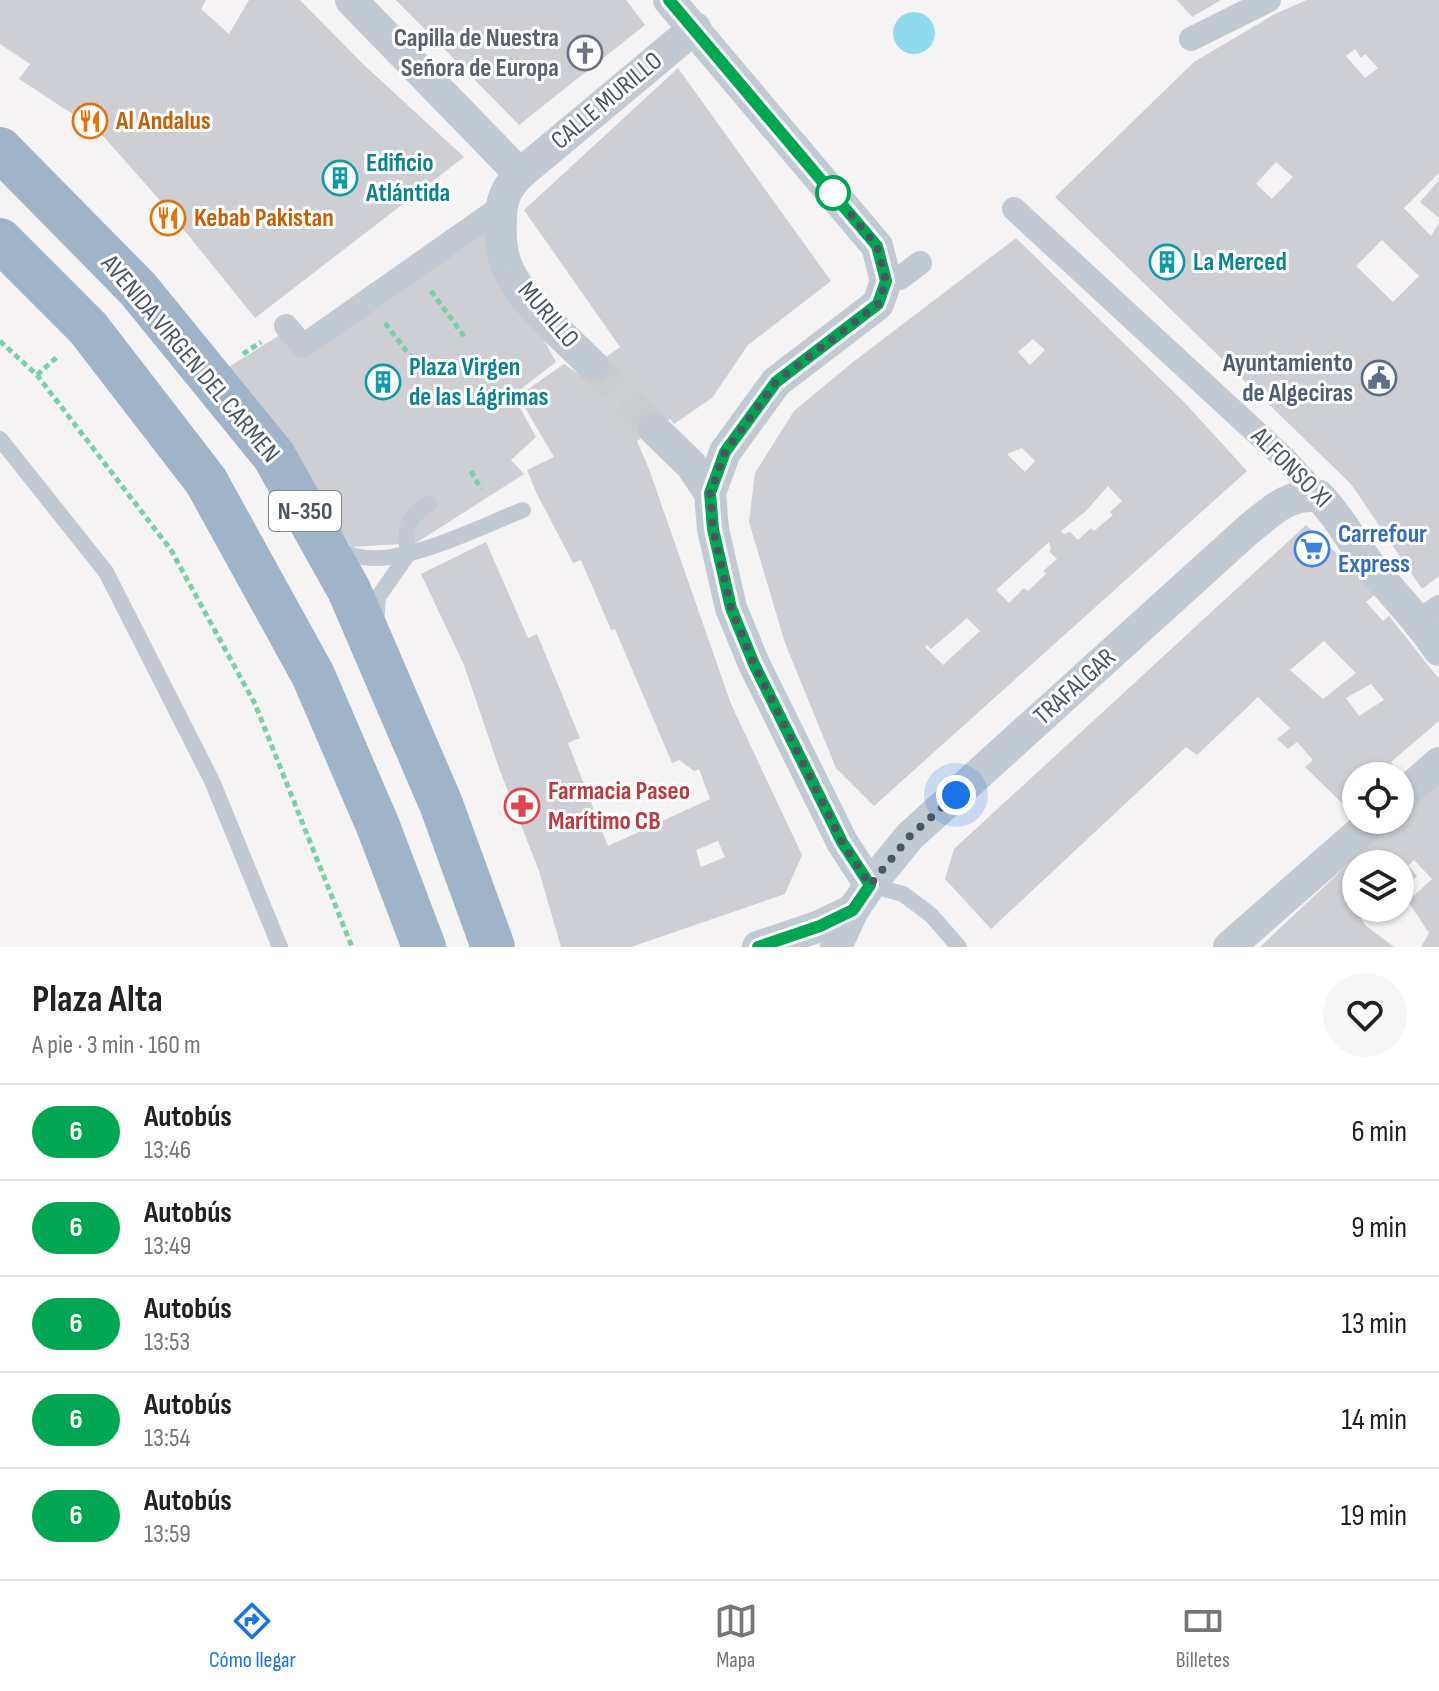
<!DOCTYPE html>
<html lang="es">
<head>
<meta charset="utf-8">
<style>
  :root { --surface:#fff; --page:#f6f6f6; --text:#222; --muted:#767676; --line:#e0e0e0; --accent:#1a73e8 }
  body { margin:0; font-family:"Sofia Sans Condensed",sans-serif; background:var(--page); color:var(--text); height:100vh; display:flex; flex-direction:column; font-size:30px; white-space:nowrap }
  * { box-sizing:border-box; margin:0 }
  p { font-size:26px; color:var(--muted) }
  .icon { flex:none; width:44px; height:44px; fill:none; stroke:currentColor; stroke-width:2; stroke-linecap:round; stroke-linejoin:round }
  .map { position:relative; height:947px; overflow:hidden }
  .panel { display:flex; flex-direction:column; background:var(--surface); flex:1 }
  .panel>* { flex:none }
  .badge { padding:0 16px; border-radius:26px; font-size:28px; line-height:52px }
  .tools { position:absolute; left:1342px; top:762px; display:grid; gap:16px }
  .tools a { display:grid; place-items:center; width:72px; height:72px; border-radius:50%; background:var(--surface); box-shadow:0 2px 6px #0004; font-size:40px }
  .you { position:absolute; width:40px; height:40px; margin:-20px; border:6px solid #fff; border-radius:50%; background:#1a73e8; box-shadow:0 0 0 12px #1a73e833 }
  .map>.badge { position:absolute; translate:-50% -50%; box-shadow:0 0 0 4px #fff }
  .round { display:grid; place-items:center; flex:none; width:84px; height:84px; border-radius:42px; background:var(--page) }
  .head { display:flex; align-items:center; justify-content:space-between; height:136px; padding:0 32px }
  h1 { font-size:38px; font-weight:700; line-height:60px }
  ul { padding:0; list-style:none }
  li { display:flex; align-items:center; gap:24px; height:96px; padding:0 32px; border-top:2px solid var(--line) }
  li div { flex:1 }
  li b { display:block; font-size:30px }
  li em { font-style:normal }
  li .badge { min-width:88px; font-weight:700; text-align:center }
  .dock { display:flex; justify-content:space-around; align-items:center; height:112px; border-top:2px solid var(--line); background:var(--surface); font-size:22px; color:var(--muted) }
  .dock a { display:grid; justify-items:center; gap:4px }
  .dock .selected { color:var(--accent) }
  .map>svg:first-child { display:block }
  .water { fill:#90daee }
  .building { fill:#cdcfd5; fill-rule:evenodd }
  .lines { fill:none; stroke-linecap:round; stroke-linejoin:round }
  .minor-tunnel { stroke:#caccce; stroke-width:32; stroke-dasharray:32 16; stroke-linecap:butt }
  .path { stroke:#7ad0a6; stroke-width:5; stroke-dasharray:6 4; stroke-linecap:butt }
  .service { stroke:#c1cad2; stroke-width:16 }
  .pedestrian { stroke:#c1cad2; stroke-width:24 }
  .minor { stroke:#c1cad2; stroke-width:32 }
  .trunk { stroke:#9fb4c9; stroke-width:44 }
  .line-casing { stroke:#fff; stroke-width:18 }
  .line { stroke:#00a651; stroke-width:12 }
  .walk { stroke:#4a5661; stroke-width:8; stroke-dasharray:0 14.4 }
  .stop-dot { fill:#fff; stroke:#00a651; stroke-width:4 }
  .labels { text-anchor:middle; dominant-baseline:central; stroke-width:6; stroke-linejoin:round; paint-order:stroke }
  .shield { fill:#fff; stroke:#808990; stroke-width:2 }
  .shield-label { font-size:24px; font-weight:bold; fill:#4a5661 }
  .worship-label { font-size:26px; font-weight:bold; fill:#5b616d; stroke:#fff; text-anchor:end }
  .street-label { font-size:26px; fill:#4a5661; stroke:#fff }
  .food-label { font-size:26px; font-weight:bold; fill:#c56008; stroke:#fff; text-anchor:start }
  .culture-label { font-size:26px; font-weight:bold; fill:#0d838f; stroke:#fff; text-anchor:start }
  .service-label { font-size:26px; font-weight:bold; fill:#4e5e75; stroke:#fff; text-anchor:end }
  .shop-label { font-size:26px; font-weight:bold; fill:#366cbe; stroke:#fff; text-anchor:start }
  .health-label { font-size:26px; font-weight:bold; fill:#be3a42; stroke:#fff; text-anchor:start }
</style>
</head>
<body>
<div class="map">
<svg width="1439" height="947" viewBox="0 0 1439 947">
  <rect width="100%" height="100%" fill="#f5f3f3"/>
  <!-- water -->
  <circle class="water" cx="914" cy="33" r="21"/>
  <!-- building -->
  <g class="building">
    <path d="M 0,0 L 206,0 L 201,9 L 229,34 L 249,0 L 300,0 L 363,64 L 464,157 L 255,318 L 164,205 L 104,137 L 90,128 L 91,126 L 19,79 L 30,64 L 0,44 Z"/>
    <path d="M 396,0 L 626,0 L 645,25 L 519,125 Z"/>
    <path d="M 1177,0 L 1221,0 L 1192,17 Z"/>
    <path d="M 1307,0 L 1439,0 L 1439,173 L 1404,208 L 1431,236 L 1439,223 L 1439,576 L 1422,589 L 1351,484 L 1055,197 L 1194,62 L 1275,14 ZM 1355,49 L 1361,58 L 1365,54 L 1378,68 L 1365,78 L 1346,56 ZM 1276,162 L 1293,177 L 1272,199 L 1256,184 ZM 1382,240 L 1419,276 L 1393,302 L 1356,266 Z"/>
    <path d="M 678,68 L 831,281 L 748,345 L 712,398 L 674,424 L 670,419 L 637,441 L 649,469 L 731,704 L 802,855 L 785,894 L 631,947 L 561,947 L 539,871 L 500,771 L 464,665 L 421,574 L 486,542 L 528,638 L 537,634 L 580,738 L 568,743 L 608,846 L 710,799 L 699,769 L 694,771 L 679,760 L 672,763 L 615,629 L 611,630 L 581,560 L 573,563 L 536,492 L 527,470 L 554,457 L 518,396 L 564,364 L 580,375 L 620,347 L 524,210 ZM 718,841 L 725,857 L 701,867 L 696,850 Z"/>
    <path d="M 1439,180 L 1439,218 L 1420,202 Z"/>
    <path d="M 482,228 L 556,362 L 513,395 L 536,437 L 511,460 L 524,474 L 416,543 L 351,547 L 227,368 L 283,333 L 303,355 Z"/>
    <path d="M 1016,238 L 1185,403 L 1247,471 L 874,806 L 836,768 L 785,643 L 749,522 L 755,473 L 794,411 L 853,362 ZM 1033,339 L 1045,350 L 1030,365 L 1018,352 ZM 1022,448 L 1035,461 L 1025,472 L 1007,454 ZM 1108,486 L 1122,501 L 1110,512 L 1113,515 L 1094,531 L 1091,528 L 1078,540 L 1070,532 L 1064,534 L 1061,531 L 1086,511 ZM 1049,542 L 1051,549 L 1049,551 L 1057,559 L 1043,571 L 1046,574 L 1028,591 L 1024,588 L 1009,603 L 996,590 ZM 967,618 L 980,631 L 943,665 L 925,647 L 927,645 L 931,649 Z"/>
    <path d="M 1306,525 L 1378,592 L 1366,602 L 1383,621 L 1389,616 L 1439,679 L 1439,721 L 1391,762 L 1393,765 L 1380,776 L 1356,776 L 1356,794 L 1343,804 L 1305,767 L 1313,760 L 1297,742 L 1288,749 L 1277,739 L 1290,728 L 1258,697 L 1197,755 L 1186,747 L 991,929 L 945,879 L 954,849 ZM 1324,641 L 1356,673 L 1323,699 L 1290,670 ZM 1371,684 L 1384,700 L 1359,716 L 1346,698 Z"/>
    <path d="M 1439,779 L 1439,947 L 1421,947 L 1429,933 L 1408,901 L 1432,879 L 1414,860 L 1408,866 L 1417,876 L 1400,891 L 1400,864 L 1356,864 L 1356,908 L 1371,908 L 1361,918 L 1365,925 L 1394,947 L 1260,947 L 1395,820 L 1400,820 L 1400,815 Z"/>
  </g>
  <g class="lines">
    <!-- minor-tunnel -->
    <path class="minor-tunnel" d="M 593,366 L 654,429"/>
    <!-- path -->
    <g class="path">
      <path d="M 431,291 L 466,339"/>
      <path d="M 385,323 L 411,357"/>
      <path d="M 0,341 L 37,375 L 171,550 L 255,704 L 352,947"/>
      <path d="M 243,354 L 261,342"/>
      <path d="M 37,375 L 58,356"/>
      <path d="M 471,471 L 481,489"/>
    </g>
    <!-- service -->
    <g class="service">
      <path d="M 0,439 L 106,572 L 212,781 L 280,947"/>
      <path d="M 339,549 C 383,579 478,527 523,510"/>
      <path d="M 409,553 C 402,531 409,515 429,504"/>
      <path d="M 376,622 L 378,597 L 409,553"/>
      <path d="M 870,885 L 903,894 L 931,915 L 959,947"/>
    </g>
    <!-- pedestrian -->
    <g class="pedestrian">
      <path d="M 1191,39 L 1269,0"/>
      <path d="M 1014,209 L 1284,458 L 1319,496"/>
      <path d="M 886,281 L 900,278 L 920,263"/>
      <path d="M 286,326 L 303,346 L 501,207"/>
      <path d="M 1419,621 L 1439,607"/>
    </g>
    <!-- minor -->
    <g class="minor">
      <path d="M 351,0 L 520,174"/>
      <path d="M 669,0 L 877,246 L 886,281 L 878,304 L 776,382 L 725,452 L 710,493 L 713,529 L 731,608 L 754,664 L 842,842 L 870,885"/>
      <path d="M 593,366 C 564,336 524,305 507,267 C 501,252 500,233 501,218 C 501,199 507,187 520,174 L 695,28"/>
      <path d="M 654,429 L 691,465 L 710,493"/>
      <path d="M 1400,797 L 1439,763"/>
      <path d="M 758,947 L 820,926 L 853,910"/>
      <path d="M 836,947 L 853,910 L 870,885 L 910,836 L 1249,529 C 1273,510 1287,494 1319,496 C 1340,517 1353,544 1371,567 C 1394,595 1419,620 1439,650"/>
      <path d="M 1229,947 L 1374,820"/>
    </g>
    <!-- trunk -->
    <g class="trunk">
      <path d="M 0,149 L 138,289 L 274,456 L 349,590 L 441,804 L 493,947"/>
      <path d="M 0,240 L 88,328 L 206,481 L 313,675 L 378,826 L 424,947"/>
    </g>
  </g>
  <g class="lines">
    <!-- line casing -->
    <g class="line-casing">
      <path id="line" d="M 669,0 L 877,246 L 886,281 L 878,304 L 776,382 L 725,452 L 710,493 L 713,529 L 731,608 L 754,664 L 842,842 L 870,885 L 853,910 L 820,926 L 758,947"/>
    </g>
    <!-- line -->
    <use href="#line" class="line"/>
    <!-- walk -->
    <path class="walk" d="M 833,193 L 877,246 L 886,281 L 878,304 L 776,382 L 725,452 L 710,493 L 713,529 L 731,608 L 754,664 L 842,842 L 870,885 L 910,836 L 956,795"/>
  </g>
  <!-- icons -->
  <defs>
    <g id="church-ring" transform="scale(1.8)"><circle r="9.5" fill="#fff" stroke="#6b7280" stroke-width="1.5"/><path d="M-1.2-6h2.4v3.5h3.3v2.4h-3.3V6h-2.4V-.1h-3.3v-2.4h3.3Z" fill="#6b7280"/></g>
    <g id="restaurant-ring" transform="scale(1.8)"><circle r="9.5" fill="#fff" stroke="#e8710a" stroke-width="1.5"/><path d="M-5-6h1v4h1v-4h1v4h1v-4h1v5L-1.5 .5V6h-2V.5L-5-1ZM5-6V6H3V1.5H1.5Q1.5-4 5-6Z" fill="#e8710a"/></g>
    <g id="building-ring" transform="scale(1.8)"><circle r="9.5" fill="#fff" stroke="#0f9aa8" stroke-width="1.5"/><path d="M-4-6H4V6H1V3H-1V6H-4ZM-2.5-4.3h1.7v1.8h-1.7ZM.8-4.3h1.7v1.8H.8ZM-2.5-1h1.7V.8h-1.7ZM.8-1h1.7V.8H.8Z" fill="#0f9aa8"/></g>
    <g id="civic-ring" transform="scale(1.8)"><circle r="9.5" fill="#fff" stroke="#5c6f8a" stroke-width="1.5"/><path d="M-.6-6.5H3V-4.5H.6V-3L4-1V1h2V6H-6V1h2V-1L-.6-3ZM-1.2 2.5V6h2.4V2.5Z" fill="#5c6f8a"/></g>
    <g id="supermarket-ring" transform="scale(1.8)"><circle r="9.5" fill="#fff" stroke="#3f7fe0" stroke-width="1.5"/><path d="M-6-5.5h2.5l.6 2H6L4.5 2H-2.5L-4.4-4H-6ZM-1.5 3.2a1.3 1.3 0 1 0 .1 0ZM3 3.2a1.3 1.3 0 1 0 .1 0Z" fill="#3f7fe0"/></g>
    <g id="pharmacy-ring" transform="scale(1.8)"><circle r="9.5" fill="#fff" stroke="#e0444e" stroke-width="1.5"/><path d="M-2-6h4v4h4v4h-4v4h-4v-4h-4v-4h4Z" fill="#e0444e"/></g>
  </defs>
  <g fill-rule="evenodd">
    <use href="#church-ring" x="585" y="53"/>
    <use href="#restaurant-ring" x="90" y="121"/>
    <use href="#building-ring" x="340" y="178"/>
    <use href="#restaurant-ring" x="168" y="218"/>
    <use href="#building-ring" x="1167" y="262"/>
    <use href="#civic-ring" x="1379" y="378"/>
    <use href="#building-ring" x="383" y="382"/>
    <use href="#supermarket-ring" x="1312" y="549"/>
    <use href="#pharmacy-ring" x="522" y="806"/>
  </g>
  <!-- markers -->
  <circle class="stop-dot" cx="833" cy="193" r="16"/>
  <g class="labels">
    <!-- shield labels -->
    <rect class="shield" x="269" y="491" width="72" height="40" rx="6"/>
    <g class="shield-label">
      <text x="305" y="511">N-350</text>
    </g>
    <!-- worship labels -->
    <g class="worship-label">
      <text x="559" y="38">Capilla de Nuestra<tspan x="559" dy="30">Señora de Europa</tspan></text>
    </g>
    <!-- street labels -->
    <g class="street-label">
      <text transform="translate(607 101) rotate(-40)">CALLE MURILLO</text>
      <text transform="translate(548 315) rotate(49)">MURILLO</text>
      <text transform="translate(190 359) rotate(50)">AVENIDA VIRGEN DEL CARMEN</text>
      <text transform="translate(1291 468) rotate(45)">ALFONSO XI</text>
      <text transform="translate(1075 687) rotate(-42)">TRAFALGAR</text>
    </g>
    <!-- food labels -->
    <g class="food-label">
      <text x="116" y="121">Al Andalus</text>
      <text x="194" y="218">Kebab Pakistan</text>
    </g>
    <!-- culture labels -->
    <g class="culture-label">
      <text x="366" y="163">Edificio<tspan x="366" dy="30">Atlántida</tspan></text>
      <text x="1193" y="262">La Merced</text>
      <text x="409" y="367">Plaza Virgen<tspan x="409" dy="30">de las Lágrimas</tspan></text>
    </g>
    <!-- service labels -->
    <g class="service-label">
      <text x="1353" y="363">Ayuntamiento<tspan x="1353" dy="30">de Algeciras</tspan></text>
    </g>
    <!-- shop labels -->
    <g class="shop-label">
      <text x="1338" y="534">Carrefour<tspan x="1338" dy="30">Express</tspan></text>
    </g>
    <!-- health labels -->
    <g class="health-label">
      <text x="548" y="791">Farmacia Paseo<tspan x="548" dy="30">Marítimo CB</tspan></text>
    </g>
  </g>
</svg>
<div class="tools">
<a><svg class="icon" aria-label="locate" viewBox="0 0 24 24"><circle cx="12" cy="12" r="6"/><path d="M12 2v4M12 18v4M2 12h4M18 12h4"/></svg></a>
<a><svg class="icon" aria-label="layers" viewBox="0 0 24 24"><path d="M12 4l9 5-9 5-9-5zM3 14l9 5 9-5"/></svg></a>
</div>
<div class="you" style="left:956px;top:795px"></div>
</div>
<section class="panel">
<div class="head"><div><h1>Plaza Alta</h1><p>A pie · 3 min · 160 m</p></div><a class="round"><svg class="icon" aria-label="heart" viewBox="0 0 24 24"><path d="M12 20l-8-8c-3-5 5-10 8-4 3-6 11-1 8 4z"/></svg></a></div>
<ul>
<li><span class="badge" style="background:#00a651;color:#fff">6</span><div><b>Autobús</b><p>13:46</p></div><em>6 min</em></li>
<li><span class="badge" style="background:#00a651;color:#fff">6</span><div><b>Autobús</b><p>13:49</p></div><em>9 min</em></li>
<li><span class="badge" style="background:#00a651;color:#fff">6</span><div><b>Autobús</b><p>13:53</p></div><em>13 min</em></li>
<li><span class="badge" style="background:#00a651;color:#fff">6</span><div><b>Autobús</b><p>13:54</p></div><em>14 min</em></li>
<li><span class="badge" style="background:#00a651;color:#fff">6</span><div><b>Autobús</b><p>13:59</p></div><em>19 min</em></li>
</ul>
</section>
<nav class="dock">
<a class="selected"><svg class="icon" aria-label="directions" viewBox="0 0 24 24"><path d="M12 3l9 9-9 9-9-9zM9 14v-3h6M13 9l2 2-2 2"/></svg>Cómo llegar</a>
<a><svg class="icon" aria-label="map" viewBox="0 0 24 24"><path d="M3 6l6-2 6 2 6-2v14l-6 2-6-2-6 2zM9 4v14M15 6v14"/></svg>Mapa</a>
<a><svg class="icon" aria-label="tickets" viewBox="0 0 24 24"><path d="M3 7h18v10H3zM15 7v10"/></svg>Billetes</a>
</nav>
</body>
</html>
